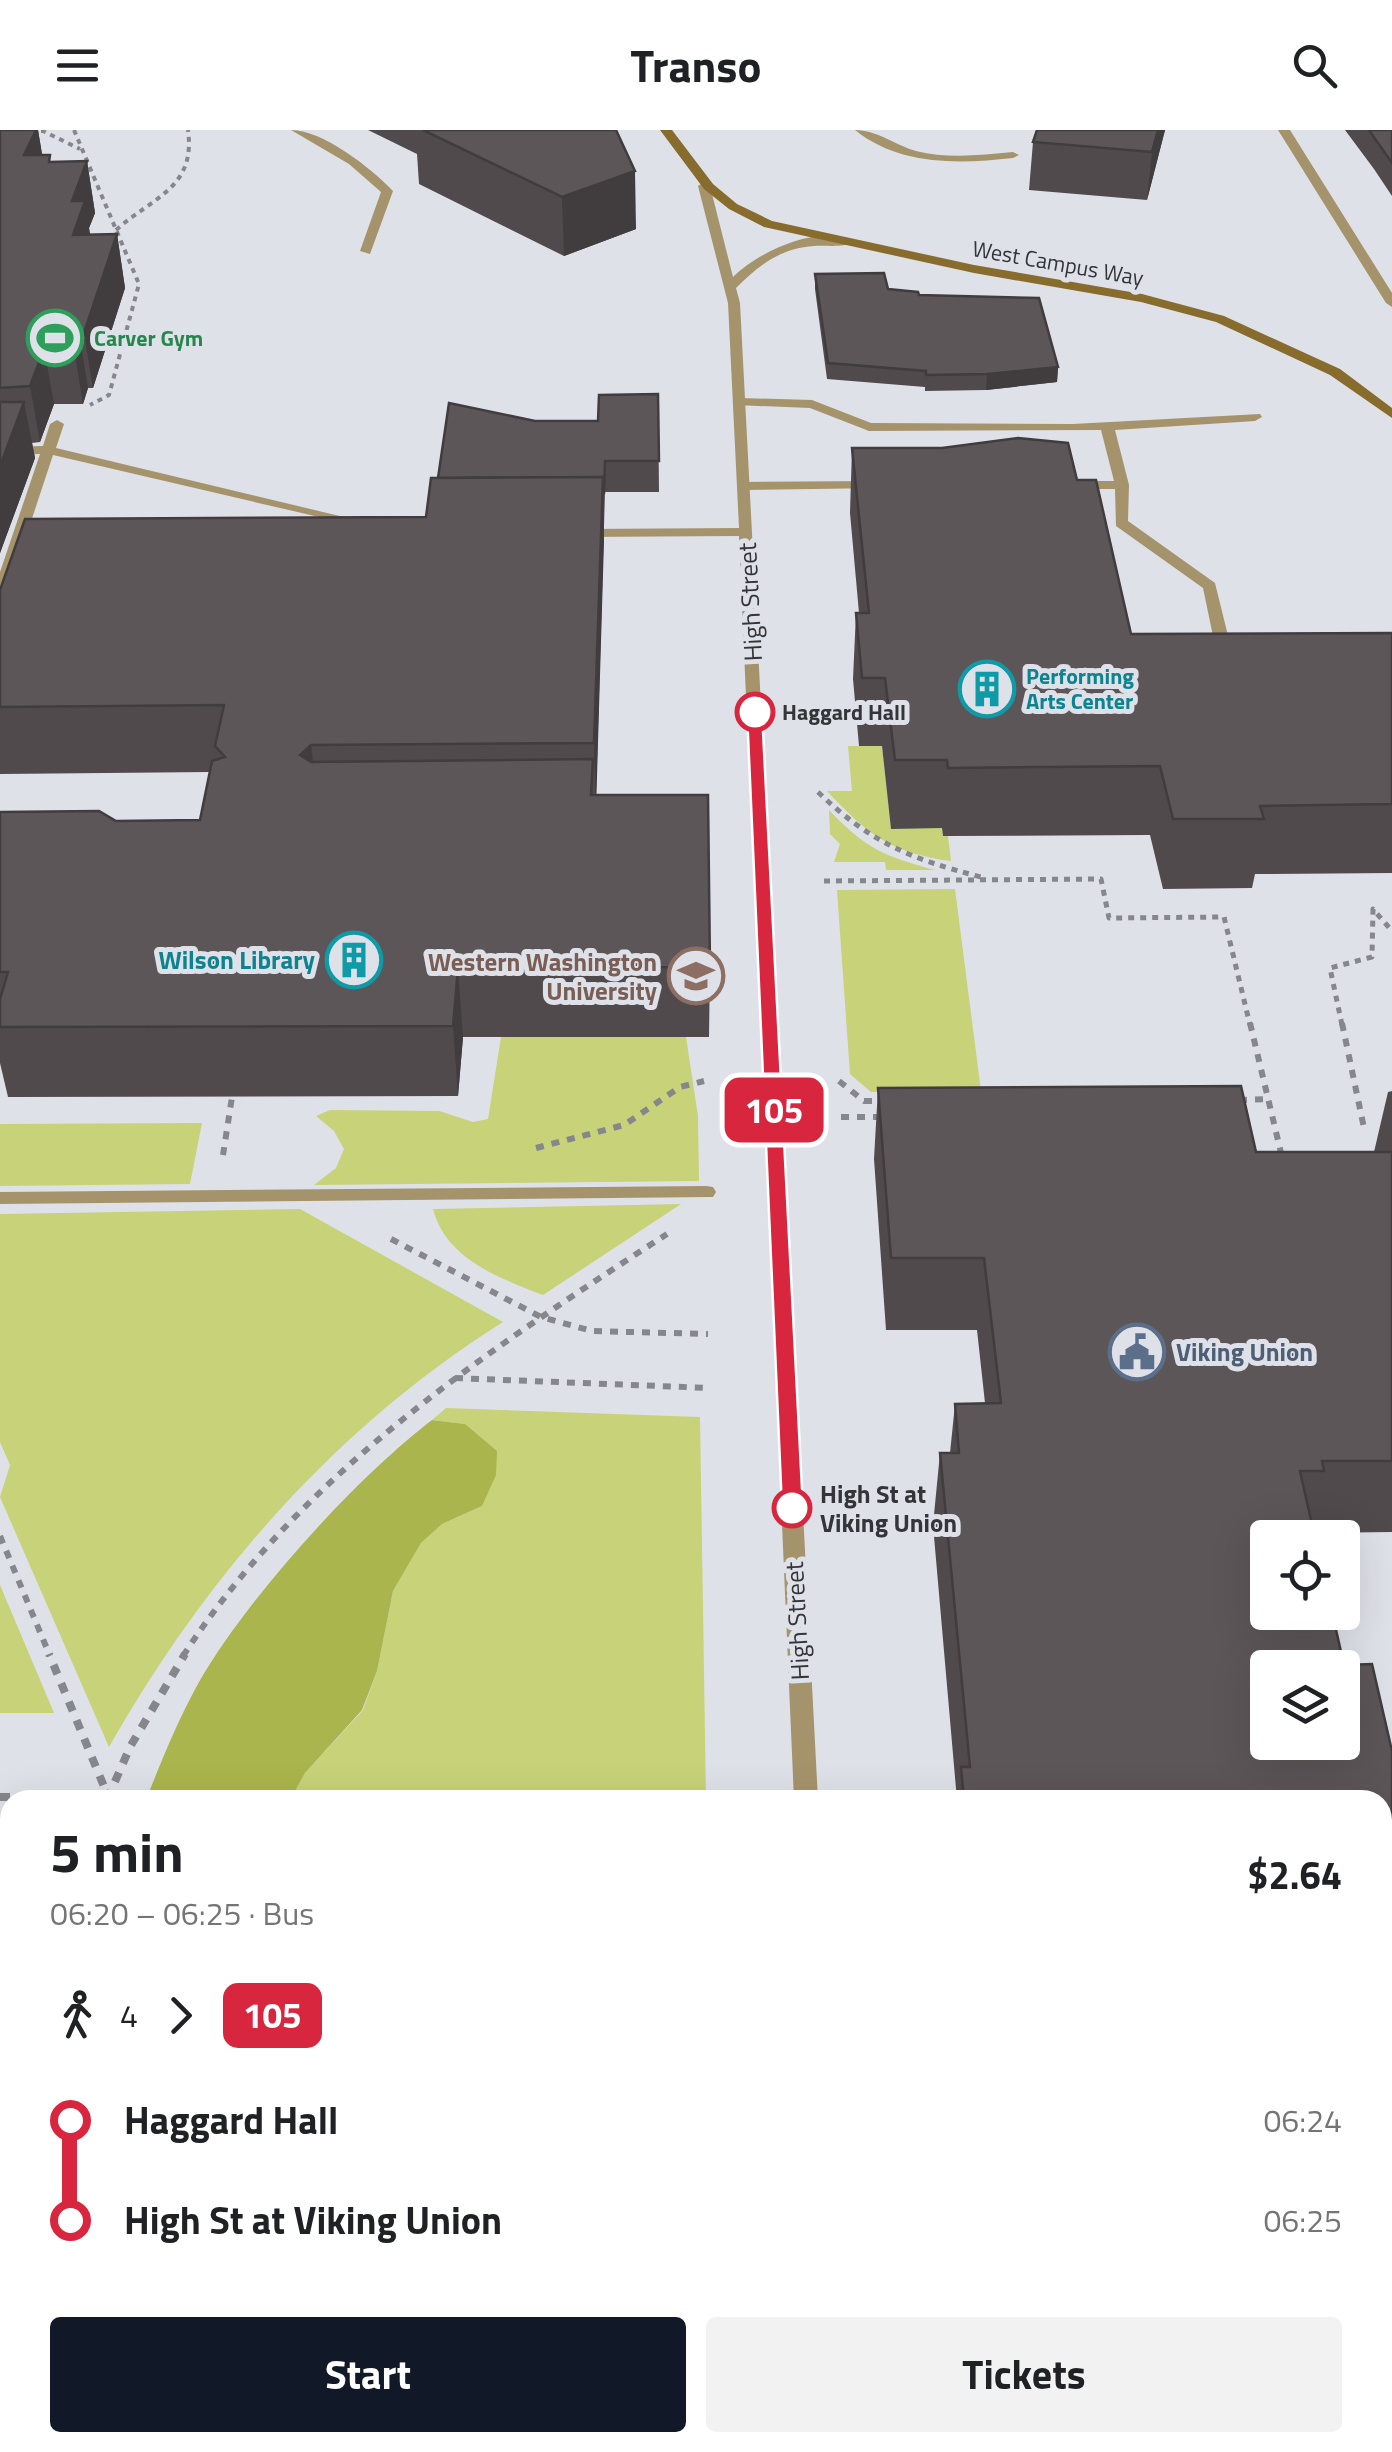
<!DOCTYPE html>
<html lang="en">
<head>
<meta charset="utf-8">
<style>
  :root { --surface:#fff; --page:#f2f2f2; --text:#202124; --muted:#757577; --accent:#111827 }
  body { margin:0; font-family:"Titillium Web",sans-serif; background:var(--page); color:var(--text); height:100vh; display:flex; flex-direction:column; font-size:38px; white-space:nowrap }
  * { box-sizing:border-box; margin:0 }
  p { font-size:32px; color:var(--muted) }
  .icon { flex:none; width:55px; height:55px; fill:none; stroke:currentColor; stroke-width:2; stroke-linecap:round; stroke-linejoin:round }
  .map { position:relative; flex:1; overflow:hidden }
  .drawer { position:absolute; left:0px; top:1660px; width:1392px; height:662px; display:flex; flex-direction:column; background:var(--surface); border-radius:30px 30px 0 0; box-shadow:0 10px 40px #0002 }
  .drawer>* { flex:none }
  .badge { padding:0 20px; border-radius:15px; font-size:35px; line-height:65px }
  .tools { position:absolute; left:1250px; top:1390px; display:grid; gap:20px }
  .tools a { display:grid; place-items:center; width:110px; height:110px; border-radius:10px; background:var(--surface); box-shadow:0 10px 40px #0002; font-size:50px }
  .map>.badge { position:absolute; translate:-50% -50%; box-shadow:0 0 0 5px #fff }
  .legs { display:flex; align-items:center; gap:15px; height:110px; padding:0 50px; font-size:32px }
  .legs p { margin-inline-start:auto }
  .overview { display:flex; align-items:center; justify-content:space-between; height:170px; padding:0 50px }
  h1 { font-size:55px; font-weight:700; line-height:75px }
  .primary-button { display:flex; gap:20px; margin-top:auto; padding:20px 50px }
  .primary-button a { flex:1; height:115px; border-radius:10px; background:var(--accent); color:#fff; font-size:40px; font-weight:700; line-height:115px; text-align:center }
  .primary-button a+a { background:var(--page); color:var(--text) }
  ul { padding:0 50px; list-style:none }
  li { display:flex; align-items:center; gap:35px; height:100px; font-size:38px }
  li i { display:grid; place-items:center; width:15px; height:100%; margin:0 12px; background:currentColor }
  li i::after { content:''; width:25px; height:25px; margin:-12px; border:8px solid; border-radius:50%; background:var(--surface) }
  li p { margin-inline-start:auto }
  li:first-child i { background:linear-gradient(#0000 50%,currentColor 0) }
  li:last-child i { background:linear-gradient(currentColor 50%,#0000 0) }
  header { display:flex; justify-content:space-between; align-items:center; height:130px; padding:0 50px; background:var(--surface); font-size:45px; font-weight:700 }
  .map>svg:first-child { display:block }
  .green { fill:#c8d278 }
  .forest { fill:#abb54d }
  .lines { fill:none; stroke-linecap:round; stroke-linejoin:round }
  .path-far3 { stroke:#86878d; stroke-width:4; stroke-dasharray:5 5; stroke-linecap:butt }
  .path-far2 { stroke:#86878d; stroke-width:5; stroke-dasharray:6 6; stroke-linecap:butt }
  .path-far1 { stroke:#86878d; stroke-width:6; stroke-dasharray:8 8; stroke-linecap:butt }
  .path { stroke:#86878d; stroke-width:8; stroke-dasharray:10 10; stroke-linecap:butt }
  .lane { fill:#a5936c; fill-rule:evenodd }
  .street { fill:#a5936c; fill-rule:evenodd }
  .secondary { fill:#876c2d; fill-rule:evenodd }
  .wall { fill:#504a4d }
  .shaded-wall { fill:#413c3e }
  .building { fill:#5d5659; stroke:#413c3e; stroke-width:2.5; fill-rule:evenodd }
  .line-1 { fill:#d7263d; stroke:#fff; stroke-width:2.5 }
  .stop-1-dot { fill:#fff; stroke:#d7263d; stroke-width:5 }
  .labels { text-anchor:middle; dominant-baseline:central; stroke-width:10; stroke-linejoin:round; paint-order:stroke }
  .far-street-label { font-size:22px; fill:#343538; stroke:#dfe1e9 }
  .far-leisure-label { font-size:22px; font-weight:bold; fill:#27864d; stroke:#dfe1e9; text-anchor:start }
  .far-culture-label { font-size:22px; font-weight:bold; fill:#0d838f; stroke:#dfe1e9; text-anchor:start }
  .far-stop-label { font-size:22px; font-weight:bold; fill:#343538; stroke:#dfe1e9; text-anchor:start }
  .street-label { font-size:25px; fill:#343538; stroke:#dfe1e9 }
  .culture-label { font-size:25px; font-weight:bold; fill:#0d838f; stroke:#dfe1e9; text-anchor:end }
  .education-label { font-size:25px; font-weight:bold; fill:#785e54; stroke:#dfe1e9; text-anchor:end }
  .service-label { font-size:25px; font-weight:bold; fill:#4e5e75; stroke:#dfe1e9; text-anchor:start }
  .stop-label { font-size:25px; font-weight:bold; fill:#343538; stroke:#dfe1e9; text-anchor:start }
</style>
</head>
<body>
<header><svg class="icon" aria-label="menu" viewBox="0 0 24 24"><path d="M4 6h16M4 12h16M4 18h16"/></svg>Transo<svg class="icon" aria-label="search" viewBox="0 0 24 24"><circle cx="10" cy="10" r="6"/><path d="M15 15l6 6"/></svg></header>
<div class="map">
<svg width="1392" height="2322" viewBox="0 0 1392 2322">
  <rect width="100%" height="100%" fill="#dfe1e9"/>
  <!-- green -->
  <g class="green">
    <path d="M 848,616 L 882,616 L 891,698 L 942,698 L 943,706 L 948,706 L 951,731 C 891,723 868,705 827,661 L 852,661 Z"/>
    <path d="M 829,680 C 866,719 884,726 935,740 L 886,740 L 885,732 L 834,732 L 840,714 L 830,704 Z"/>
    <path d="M 955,759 L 981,961 L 871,962 L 850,944 L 837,760 Z"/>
    <path d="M 501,907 L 686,907 L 698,986 L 699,1051 L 314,1055 L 336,1038 L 344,1019 L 334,1001 L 316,986 L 330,980 L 439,981 L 473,992 L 488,989 Z"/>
    <path d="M 202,993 L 190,1054 L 0,1056 L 0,994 Z"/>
    <path d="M 681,1074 L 543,1165 C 499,1148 446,1129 433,1079 Z"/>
    <path d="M 300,1079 L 503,1192 C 336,1297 206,1446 109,1617 L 0,1367 L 10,1335 L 0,1312 L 0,1084 Z"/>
    <path d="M 446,1278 L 700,1287 L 706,1670 L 290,1670 L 305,1643 L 363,1580 L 377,1541 L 393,1461 L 421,1413 L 442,1394 L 482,1376 L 465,1294 L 432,1290 Z"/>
    <path d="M 0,1455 L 54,1583 L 0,1583 Z"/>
    <path d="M 0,1760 L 10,1760 L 10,2312 L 66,2313 L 63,2322 L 0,2322 Z"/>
    <path d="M 716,2312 L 716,2322 L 522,2322 L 511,2313 Z"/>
    <path d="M 93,2313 L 389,2312 L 399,2322 L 91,2322 Z"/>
  </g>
  <!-- forest -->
  <path class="forest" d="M 432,1290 L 465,1294 L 497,1321 L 496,1345 L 482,1376 L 442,1394 L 421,1413 L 393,1461 L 377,1541 L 362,1580 L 305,1643 L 290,1670 L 146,1670 C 162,1629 178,1590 199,1552 C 248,1467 355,1349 432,1290 Z"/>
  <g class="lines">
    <!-- path-far3 -->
    <g class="path-far3">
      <path d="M 74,0 L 139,154 L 109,265 L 90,275"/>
      <path d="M 31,1 L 43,1 L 80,19"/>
      <path d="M 116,100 C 153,67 196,58 188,0"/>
    </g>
    <!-- path-far2 -->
    <g class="path-far2">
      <path d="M 818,662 C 871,713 911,729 981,747"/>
      <path d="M 824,751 L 1101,749 L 1109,788 L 1224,787 L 1250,895"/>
      <path d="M 1342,895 L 1330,838 L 1372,827 L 1373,779 L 1392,801"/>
    </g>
    <!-- path-far1 -->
    <g class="path-far1">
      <path d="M 1250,893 L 1282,1027"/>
      <path d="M 1342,893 L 1364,998"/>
      <path d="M 839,951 L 864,971 L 882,971"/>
      <path d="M 1239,970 L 1268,969"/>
      <path d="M 841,987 L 885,987"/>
      <path d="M 536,1018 L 624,995 L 680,957 L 704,951"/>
      <path d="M 223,1025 L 232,967"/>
      <path d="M 391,1109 L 541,1187 L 592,1201 L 708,1204"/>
      <path d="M 455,1248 L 709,1258"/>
      <path d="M 0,1406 L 50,1526"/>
      <path d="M 183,1526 C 302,1342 487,1221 667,1104"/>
    </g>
    <!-- path -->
    <g class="path">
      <path d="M 0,1667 L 108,1666 L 49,1524"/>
      <path d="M 107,1670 L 130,1617 L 185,1524"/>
      <path d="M 452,2312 L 462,2322"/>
      <path d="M 1314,2312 L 1329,2322"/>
      <path d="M 78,2322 L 80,2312"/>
    </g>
    <!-- lane -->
    <g class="lane">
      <path d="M 291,0 C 323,0 371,38 393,61 L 370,124 L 360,121 L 381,62 L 349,34 Z"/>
      <path d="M 855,0 C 877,0 895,15 916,21 C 948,29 981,25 1013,22 L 1019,25 L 1013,28 C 959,34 900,36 855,0 Z"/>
      <path d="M 740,268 L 812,270 L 871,293 L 1073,294 L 1260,284 L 1262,287 L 1255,291 L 1115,300 L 1129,355 L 1128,391 L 1215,453 L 1234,530 L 1226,535 L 1218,530 L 1203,458 L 1116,396 L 1115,359 L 1071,359 L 1064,355 L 1071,351 L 1114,351 L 1101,300 L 869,301 L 810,278 L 735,275 L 735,269 Z"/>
      <path d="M 877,351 L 884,355 L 882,358 L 744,360 L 737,356 L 744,352 Z"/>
    </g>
    <!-- street -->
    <g class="street">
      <path d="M 1278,0 L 1290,0 L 1392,163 L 1392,177 L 1386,173 Z"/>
      <path d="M 704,52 L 710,56 L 733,147 C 760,121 819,93 854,112 C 843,118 828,115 814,116 C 781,118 759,135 736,158 L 740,173 L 818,1670 L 794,1670 L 739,406 L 579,407 L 572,403 L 579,399 L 739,398 L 728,173 L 698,56 Z"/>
      <path d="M 57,290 L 64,294 L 56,318 L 373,394 L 366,398 L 53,325 L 7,464 L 0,468 L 0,442 L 40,324 L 0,325 L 0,317 L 43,316 L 50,294 Z"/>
      <path d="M 706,1056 L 713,1057 L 716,1062 L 713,1067 L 0,1074 L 0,1062 Z"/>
      <rect x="822" y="2312" width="28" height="10"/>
    </g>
    <!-- secondary -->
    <path class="secondary" d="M 660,0 L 672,0 L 713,54 L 737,74 L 772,91 L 974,135 L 1142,164 L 1224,186 L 1340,239 L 1392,278 L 1392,288 L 1330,245 L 1216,192 L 1141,172 L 974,143 L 764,97 L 729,79 L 704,59 Z"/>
  </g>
  <!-- wall -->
  <g class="wall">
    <path d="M 0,0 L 38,0 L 42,25 L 51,32 L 87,31 L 95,83 L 89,98 L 90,105 L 117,104 L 125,158 L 93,258 L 88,258 L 83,274 L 54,274 L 40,312 L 32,313 L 35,328 L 0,423 Z"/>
    <path d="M 368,0 L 616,0 L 636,99 L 564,126 L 419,54 L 417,24 Z"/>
    <path d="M 1165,0 L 1147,70 L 1029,60 L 1033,12 Z"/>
    <path d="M 1345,0 L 1392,0 L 1392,66 L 1374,39 Z"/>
    <path d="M 815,144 L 919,165 L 1058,237 L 1057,252 L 986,260 L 925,261 L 925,257 L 827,249 L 815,159 Z"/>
    <path d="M 658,264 L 659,362 L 605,362 L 596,665 L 710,837 L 709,907 L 463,907 L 458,966 L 8,967 L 0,933 L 0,682 L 116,691 L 200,690 L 210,642 L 0,644 L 0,460 L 426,387 L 438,348 L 535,291 L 598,291 Z"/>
    <path d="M 852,318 L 1077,350 L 1131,504 L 1392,503 L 1392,743 L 1255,744 L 1252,758 L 1163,759 L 1150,705 L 943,706 L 942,698 L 891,699 L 882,616 L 859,616 L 853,549 L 856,483 L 859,483 L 850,383 Z"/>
    <path d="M 878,958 L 1256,1022 L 1374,1022 L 1388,962 L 1392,961 L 1392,1402 L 1314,1403 L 1344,1535 L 1392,1621 L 1392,2239 L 1382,2239 L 1382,1670 L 957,1670 L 933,1395 L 940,1323 L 950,1323 L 955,1274 L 985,1273 L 977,1200 L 886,1200 L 874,1029 Z"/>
  </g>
  <!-- shaded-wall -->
  <g class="shaded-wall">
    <path d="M 36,0 L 38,0 L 46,47 L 24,25 Z"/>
    <path d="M 1158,0 L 1165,0 L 1147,70 L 1152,22 Z"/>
    <path d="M 87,31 L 95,83 L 89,98 L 93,123 L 73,105 L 72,71 Z"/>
    <path d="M 635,41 L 636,99 L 564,126 L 562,67 Z"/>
    <path d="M 117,104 L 125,158 L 93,258 L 84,203 Z"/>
    <path d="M 79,203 L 88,258 L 83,274 L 74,219 Z"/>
    <path d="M 44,219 L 54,274 L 40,312 L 30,256 Z"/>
    <path d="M 1058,237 L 1057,252 L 986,260 L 987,244 Z"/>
    <path d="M 24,272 L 35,328 L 0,423 L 0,336 Z"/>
    <path d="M 603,347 L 604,411 L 596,680 L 594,613 Z"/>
    <path d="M 311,615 L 319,682 L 300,625 Z"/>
    <path d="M 458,838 L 463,907 L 458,966 L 453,896 Z"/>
  </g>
  <!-- building -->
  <g class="building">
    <path d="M 0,0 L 36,0 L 24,25 L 50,25 L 49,32 L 87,31 L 72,71 L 85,71 L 73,105 L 117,104 L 84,203 L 79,203 L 74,219 L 44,219 L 30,256 L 0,258 Z"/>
    <path d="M 423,0 L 616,0 L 635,41 L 562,67 Z"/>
    <path d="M 1037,0 L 1158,0 L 1152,22 L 1033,12 Z"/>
    <path d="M 1369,0 L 1392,0 L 1392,33 L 1378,13 Z"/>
    <path d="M 884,143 L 888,159 L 918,162 L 919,165 L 1039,168 L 1058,237 L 987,244 L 926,245 L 926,241 L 828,233 L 815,144 Z"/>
    <path d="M 658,264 L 659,331 L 605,331 L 604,364 L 603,347 L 438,348 L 449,273 L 535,291 L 598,291 L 599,265 Z"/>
    <path d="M 0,272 L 24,272 L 0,336 Z"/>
    <path d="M 1018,308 L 1068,313 L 1077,350 L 1096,350 L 1131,504 L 1392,503 L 1392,674 L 1260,676 L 1264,689 L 1173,689 L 1160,636 L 948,638 L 947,630 L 895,630 L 885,548 L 862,548 L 856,483 L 869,483 L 852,318 L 942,318 Z"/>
    <path d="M 603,347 L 594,613 L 311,615 L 300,625 L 311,632 L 593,629 L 591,665 L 708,665 L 710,837 L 458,838 L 453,896 L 0,897 L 0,869 L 8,842 L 0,842 L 0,682 L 99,681 L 116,691 L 200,690 L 212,631 L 225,627 L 215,616 L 224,575 L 0,577 L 0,460 L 25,389 L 426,387 L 431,348 Z"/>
    <path d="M 1241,956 L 1256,1022 L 1392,1022 L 1392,1331 L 1322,1331 L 1324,1341 L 1300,1341 L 1315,1408 L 1268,1408 L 1268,1482 L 1332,1482 L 1344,1535 L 1372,1534 L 1392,1621 L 1392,2176 L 1382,2176 L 1382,1670 L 964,1670 L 961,1637 L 970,1637 L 940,1323 L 959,1323 L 955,1274 L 1001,1273 L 984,1128 L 891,1128 L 878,958 ZM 1268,1538 L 1342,1538 L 1342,1612 L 1268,1612 Z"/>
  </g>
  <!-- line-1 -->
  <path class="line-1" d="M 755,578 L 762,582 L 803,1378 L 792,1386 L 782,1378 L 747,582 Z"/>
  <!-- icons -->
  <defs>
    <g id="stadium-ring" transform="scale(2.875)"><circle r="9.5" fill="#dfe1e9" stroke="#2e9e5b" stroke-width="1.5"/><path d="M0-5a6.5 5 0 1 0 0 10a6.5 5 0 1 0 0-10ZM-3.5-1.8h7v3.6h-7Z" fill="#2e9e5b"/></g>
    <g id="building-ring" transform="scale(2.875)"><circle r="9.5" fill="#dfe1e9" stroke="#0f9aa8" stroke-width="1.5"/><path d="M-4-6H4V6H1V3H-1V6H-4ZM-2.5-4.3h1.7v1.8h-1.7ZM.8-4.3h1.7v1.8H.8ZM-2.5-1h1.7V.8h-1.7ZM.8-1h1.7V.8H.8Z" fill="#0f9aa8"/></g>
    <g id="university-ring" transform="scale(2.875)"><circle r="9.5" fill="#dfe1e9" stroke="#8d6e63" stroke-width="1.5"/><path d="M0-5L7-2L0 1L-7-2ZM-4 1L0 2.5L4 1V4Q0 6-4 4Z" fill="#8d6e63"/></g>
    <g id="civic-ring" transform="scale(2.875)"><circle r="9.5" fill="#dfe1e9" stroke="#5c6f8a" stroke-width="1.5"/><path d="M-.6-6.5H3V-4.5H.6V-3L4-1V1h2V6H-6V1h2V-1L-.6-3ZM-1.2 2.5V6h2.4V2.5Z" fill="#5c6f8a"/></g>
  </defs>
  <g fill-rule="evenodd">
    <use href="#stadium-ring" x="55" y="208"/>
    <use href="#building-ring" x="987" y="559"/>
    <use href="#building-ring" x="354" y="830"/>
    <use href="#university-ring" x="696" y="846"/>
    <use href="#civic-ring" x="1137" y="1222"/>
  </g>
  <!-- markers -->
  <g class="stop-1-dot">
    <circle cx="755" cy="582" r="18"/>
    <circle cx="792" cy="1378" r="18"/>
  </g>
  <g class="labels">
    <!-- far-street labels -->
    <g class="far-street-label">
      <text transform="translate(1058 133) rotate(10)">West Campus Way</text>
    </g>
    <!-- far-leisure labels -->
    <g class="far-leisure-label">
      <text x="94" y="208">Carver Gym</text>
    </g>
    <!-- far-culture labels -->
    <g class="far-culture-label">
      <text x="1026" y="546">Performing<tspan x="1026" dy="25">Arts Center</tspan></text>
    </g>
    <!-- far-stop labels -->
    <g class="far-stop-label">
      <text x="782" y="582">Haggard Hall</text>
    </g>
    <!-- street labels -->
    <g class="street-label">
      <text transform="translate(750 472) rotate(-93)">High Street</text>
      <text transform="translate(797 1491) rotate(-93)">High Street</text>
    </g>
    <!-- culture labels -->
    <g class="culture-label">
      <text x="315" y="830">Wilson Library</text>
    </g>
    <!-- education labels -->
    <g class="education-label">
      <text x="657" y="832">Western Washington<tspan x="657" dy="29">University</tspan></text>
    </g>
    <!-- service labels -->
    <g class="service-label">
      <text x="1176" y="1222">Viking Union</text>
    </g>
    <!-- stop labels -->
    <g class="stop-label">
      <text x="820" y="1364">High St at<tspan x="820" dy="29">Viking Union</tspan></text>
    </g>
  </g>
</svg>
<div class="tools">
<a><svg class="icon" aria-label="locate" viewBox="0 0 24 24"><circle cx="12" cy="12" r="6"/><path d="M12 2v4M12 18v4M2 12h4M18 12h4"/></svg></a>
<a><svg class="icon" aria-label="layers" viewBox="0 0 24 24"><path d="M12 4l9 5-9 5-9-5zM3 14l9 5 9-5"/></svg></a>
</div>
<b class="badge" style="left:774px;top:980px;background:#d7263d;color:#fff">105</b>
<section class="drawer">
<div class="overview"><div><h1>5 min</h1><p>06:20 – 06:25 · Bus</p></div><b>$2.64</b></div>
<div class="legs"><svg class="icon" aria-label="walk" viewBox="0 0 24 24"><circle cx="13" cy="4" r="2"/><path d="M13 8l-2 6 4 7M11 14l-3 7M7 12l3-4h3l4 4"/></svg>4<svg class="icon" aria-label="forward" viewBox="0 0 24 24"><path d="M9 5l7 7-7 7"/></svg><b class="badge" style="background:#d7263d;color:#fff">105</b></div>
<ul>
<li><i style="color:#d7263d"></i><b>Haggard Hall</b><p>06:24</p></li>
<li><i style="color:#d7263d"></i><b>High St at Viking Union</b><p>06:25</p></li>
</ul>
<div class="primary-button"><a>Start</a><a>Tickets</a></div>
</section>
</div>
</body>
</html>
